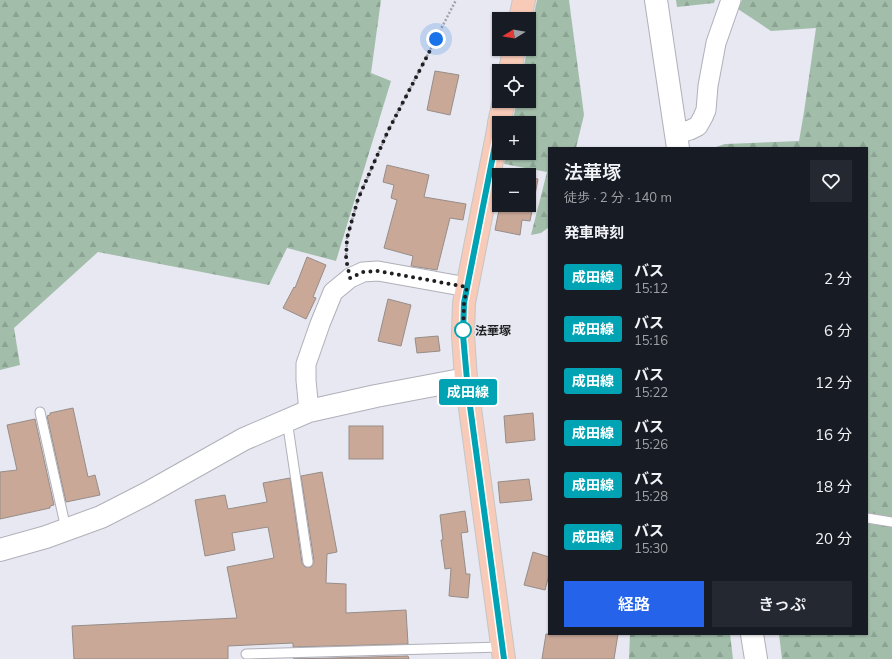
<!DOCTYPE html>
<html lang="ja">
<head>
<meta charset="utf-8">
<style>
  :root { --surface:#171b24; --page:#242831; --text:#f1f3f6; --muted:#9ea1a6; --accent:#2563eb }
  body { margin:0; font-family:Mulish,"Noto Sans JP",sans-serif; background:var(--page); color:var(--text); height:100vh; display:flex; flex-direction:column; font-size:15px; white-space:nowrap }
  * { box-sizing:border-box; margin:0 }
  p { font-size:13px; color:var(--muted) }
  .icon { flex:none; width:22px; height:22px; fill:none; stroke:currentColor; stroke-width:2; stroke-linecap:round; stroke-linejoin:round }
  .map { position:relative; flex:1; overflow:hidden }
  .side { position:absolute; left:548px; top:147px; width:320px; height:488px; display:flex; flex-direction:column; background:var(--surface); border-radius:0px; box-shadow:0 1px 3px #0004 }
  .side>* { flex:none }
  .badge { padding:0 8px; border-radius:3px; font-size:14px; line-height:26px }
  .needle { width:26px; rotate:259deg }
  .controls { position:absolute; left:492px; top:12px; display:grid; gap:8px }
  .controls a { display:grid; place-items:center; width:44px; height:44px; border-radius:0px; background:var(--surface); box-shadow:0 1px 3px #0004; font-size:20px }
  .you { position:absolute; width:20px; height:20px; margin:-10px; border:3px solid #fff; border-radius:50%; background:#1a73e8; box-shadow:0 0 0 6px #1a73e833 }
  .map>.badge { position:absolute; translate:-50% -50%; box-shadow:0 0 0 2px #fff }
  h2 { padding:0 16px; font-size:15px; line-height:36px }
  .round { display:grid; place-items:center; flex:none; width:42px; height:42px; border-radius:0px; background:var(--page) }
  .overview { display:flex; align-items:center; justify-content:space-between; height:68px; padding:0 16px }
  h1 { font-size:19px; font-weight:600; line-height:30px }
  .button { display:flex; gap:8px; margin-top:auto; padding:8px 16px }
  .button a { flex:1; height:46px; border-radius:0px; background:var(--accent); color:#fff; font-size:16px; font-weight:600; line-height:46px; text-align:center }
  .button a+a { background:var(--page); color:var(--text) }
  ul { padding:0; list-style:none }
  li { display:flex; align-items:center; gap:12px; height:52px; padding:0 16px }
  li div { flex:1 }
  li b { display:block; font-size:15px }
  li em { font-style:normal }
  li .badge { min-width:44px; font-weight:700; text-align:center }
  .map>svg:first-child { display:block }
  .forest { fill:url(#forest-firs) }
  .building { fill:#c9a898; stroke:#978d88 }
  .lines { fill:none; stroke-linecap:round; stroke-linejoin:round }
  .service-casing { stroke:#b0b0ba; stroke-width:11 }
  .minor-casing { stroke:#b0b0ba; stroke-width:21 }
  .tertiary-casing { stroke:#b0b0ba; stroke-width:24 }
  .primary-casing { stroke:#c5c5c6; stroke-width:24 }
  .path { stroke:#a1a2a9; stroke-width:2.5; stroke-dasharray:2 2; stroke-linecap:butt }
  .service { stroke:#fff; stroke-width:9 }
  .minor { stroke:#fff; stroke-width:19 }
  .tertiary { stroke:#fff; stroke-width:22 }
  .primary { stroke:#f8cab8; stroke-width:22 }
  .line-casing { stroke:#fff; stroke-width:9 }
  .line { stroke:#00a3b4; stroke-width:6 }
  .walk { stroke:#1f1f22; stroke-width:4; stroke-dasharray:0 7.2 }
  .stop-dot { fill:#fff; stroke:#00a3b4; stroke-width:2 }
  .labels { text-anchor:middle; dominant-baseline:central; stroke-width:3; stroke-linejoin:round; paint-order:stroke }
  .stop-label { font-size:12px; font-weight:bold; fill:#1f1f22; stroke:#e7e8f1; text-anchor:start }
</style>
</head>
<body>
<div class="map">
<svg width="892" height="659" viewBox="0 0 892 659">
  <defs>
    <pattern id="forest-firs" width="22" height="20" patternUnits="userSpaceOnUse"><rect width="22" height="20" fill="#a2beab"/><path d="M5 1l3.5 6h-7zM16 11l3.5 6h-7z" fill="#8ba393"/></pattern>
  </defs>
  <rect width="100%" height="100%" fill="#e7e8f1"/>
  <!-- forest -->
  <g class="forest">
    <path d="M 0,0 L 381,0 L 371,73 L 391,81 L 336,261 L 287,248 L 269,285 L 98,252 L 14,328 L 20,365 L 0,370 Z"/>
    <path d="M 537,0 L 569,0 L 584,115 L 576,148 L 549,148 L 549,227 L 541,233 L 531,235 L 547,172 L 504,164 L 506,153 L 529,153 L 529,123 L 512,123 L 517,101 L 529,101 L 529,71 L 523,71 L 527,49 L 529,49 L 529,38 Z"/>
    <path d="M 676,0 L 715,0 L 714,3 L 677,7 Z"/>
    <path d="M 742,0 L 892,0 L 892,659 L 782,659 L 779,634 L 867,634 L 867,148 L 713,148 L 725,144 L 799,141 L 804,112 L 816,28 L 771,31 L 738,9 Z"/>
    <path d="M 630,634 L 730,634 L 733,659 L 629,659 Z"/>
  </g>
  <!-- building -->
  <g class="building">
    <path d="M 435,71 L 459,75 L 450,115 L 427,110 Z"/>
    <path d="M 387,165 L 429,175 L 424,197 L 466,204 L 463,220 L 450,218 L 437,270 L 411,266 L 413,256 L 384,248 L 397,200 L 391,198 L 394,185 L 383,182 Z"/>
    <path d="M 529,177 L 538,179 L 530,221 L 522,220 L 520,235 L 495,230 L 500,205 L 529,205 Z"/>
    <path d="M 307,257 L 326,265 L 313,297 L 316,298 L 306,319 L 283,308 L 294,287 L 295,288 Z"/>
    <path d="M 388,299 L 411,305 L 401,346 L 378,341 Z"/>
    <path d="M 438,336 L 440,351 L 417,353 L 415,338 Z"/>
    <path d="M 73,408 L 88,477 L 95,475 L 100,495 L 66,502 L 47,416 L 50,415 L 50,413 Z"/>
    <path d="M 533,413 L 535,440 L 506,443 L 504,416 Z"/>
    <path d="M 35,419 L 54,505 L 50,506 L 50,508 L 0,519 L 0,472 L 17,470 L 7,425 Z"/>
    <rect x="349" y="426" width="34" height="33"/>
    <path d="M 322,472 L 337,552 L 327,554 L 326,583 L 346,584 L 346,613 L 406,610 L 408,644 L 293,647 L 293,643 L 228,646 L 228,659 L 74,659 L 72,626 L 237,618 L 227,567 L 274,558 L 268,527 L 232,533 L 235,550 L 205,556 L 195,500 L 225,495 L 228,509 L 267,502 L 263,483 L 290,478 L 302,563 L 305,567 L 311,567 L 314,561 L 301,476 Z"/>
    <path d="M 529,479 L 532,500 L 500,503 L 498,482 Z"/>
    <path d="M 465,511 L 468,532 L 461,533 L 466,574 L 470,574 L 468,598 L 449,596 L 451,568 L 445,569 L 441,540 L 443,540 L 440,515 Z"/>
    <path d="M 533,552 L 549,557 L 549,575 L 545,590 L 524,585 Z"/>
    <path d="M 546,634 L 618,634 L 614,659 L 542,659 Z"/>
    <path d="M 408,656 L 409,659 L 293,659 Z"/>
  </g>
  <g class="lines">
    <!-- service casing -->
    <g class="service-casing">
      <g id="service">
        <path d="M 40,412 L 66,529"/>
        <path d="M 287,420 L 308,562"/>
        <path d="M 867,518 L 892,522"/>
        <path d="M 246,654 L 502,647"/>
      </g>
    </g>
    <!-- minor casing -->
    <g class="minor-casing">
      <g id="minor">
        <path d="M 676,134 L 690,130 L 698,126 L 703,117 L 706,110 L 708,86 L 716,43 L 731,0"/>
        <path d="M 309,411 L 306,380 L 306,364 L 320,324 L 333,292 L 350,278 L 363,272 L 378,271 L 467,287"/>
      </g>
    </g>
    <!-- tertiary casing -->
    <g class="tertiary-casing">
      <g id="tertiary">
        <path d="M 656,0 L 678,148"/>
        <path d="M 0,550 L 46,537 L 101,517 L 146,494 L 244,439 L 309,411 L 376,396 L 466,379"/>
        <path d="M 752,634 L 756,659"/>
      </g>
    </g>
    <!-- primary casing -->
    <g class="primary-casing">
      <g id="primary">
        <path d="M 520,19 L 524,0"/>
        <path d="M 510,71 L 514,49"/>
        <path d="M 499,123 L 504,101"/>
        <path d="M 499,125 L 464,303 L 463,335 L 466,379 L 504,659"/>
      </g>
    </g>
    <!-- path -->
    <path class="path" d="M 346,259 L 347,238 L 358,199 L 388,131 L 456,0"/>
    <!-- service -->
    <use href="#service" class="service"/>
    <!-- minor -->
    <use href="#minor" class="minor"/>
    <!-- tertiary -->
    <use href="#tertiary" class="tertiary"/>
    <!-- primary -->
    <use href="#primary" class="primary"/>
  </g>
  <g class="lines">
    <!-- line casing -->
    <g class="line-casing">
      <path id="line" d="M 499,125 L 464,303 L 463,335 L 468,391 L 504,659"/>
    </g>
    <!-- line -->
    <use href="#line" class="line"/>
    <!-- walk -->
    <path class="walk" d="M 436,39 L 388,131 L 358,199 L 347,238 L 346,259 L 350,278 L 363,272 L 378,271 L 467,287 L 464,303 L 463,335 L 463,330"/>
  </g>
  <!-- markers -->
  <circle class="stop-dot" cx="463" cy="330" r="8"/>
  <g class="labels">
    <!-- stop labels -->
    <g class="stop-label">
      <text x="475" y="330">法華塚</text>
    </g>
  </g>
</svg>
<div class="controls">
<a><svg class="needle" viewBox="-14 -14 28 28"><path d="M0-13l5 13h-10z" fill="#e53935"/><path d="M0 13l5-13h-10z" fill="#9ea1a6"/></svg></a>
<a><svg class="icon" aria-label="locate" viewBox="0 0 24 24"><circle cx="12" cy="12" r="6"/><path d="M12 2v4M12 18v4M2 12h4M18 12h4"/></svg></a>
<a>+</a>
<a>−</a>
</div>
<div class="you" style="left:436px;top:39px"></div>
<b class="badge" style="left:468px;top:392px;background:#00a3b4;color:#fff">成田線</b>
<section class="side">
<div class="overview"><div><h1>法華塚</h1><p>徒歩 · 2 分 · 140 m</p></div><a class="round"><svg class="icon" aria-label="heart" viewBox="0 0 24 24"><path d="M12 20l-8-8c-3-5 5-10 8-4 3-6 11-1 8 4z"/></svg></a></div>
<h2>発車時刻</h2>
<ul>
<li><span class="badge" style="background:#00a3b4;color:#fff">成田線</span><div><b>バス</b><p>15:12</p></div><em>2 分</em></li>
<li><span class="badge" style="background:#00a3b4;color:#fff">成田線</span><div><b>バス</b><p>15:16</p></div><em>6 分</em></li>
<li><span class="badge" style="background:#00a3b4;color:#fff">成田線</span><div><b>バス</b><p>15:22</p></div><em>12 分</em></li>
<li><span class="badge" style="background:#00a3b4;color:#fff">成田線</span><div><b>バス</b><p>15:26</p></div><em>16 分</em></li>
<li><span class="badge" style="background:#00a3b4;color:#fff">成田線</span><div><b>バス</b><p>15:28</p></div><em>18 分</em></li>
<li><span class="badge" style="background:#00a3b4;color:#fff">成田線</span><div><b>バス</b><p>15:30</p></div><em>20 分</em></li>
</ul>
<div class="button"><a>経路</a><a>きっぷ</a></div>
</section>
</div>
</body>
</html>
